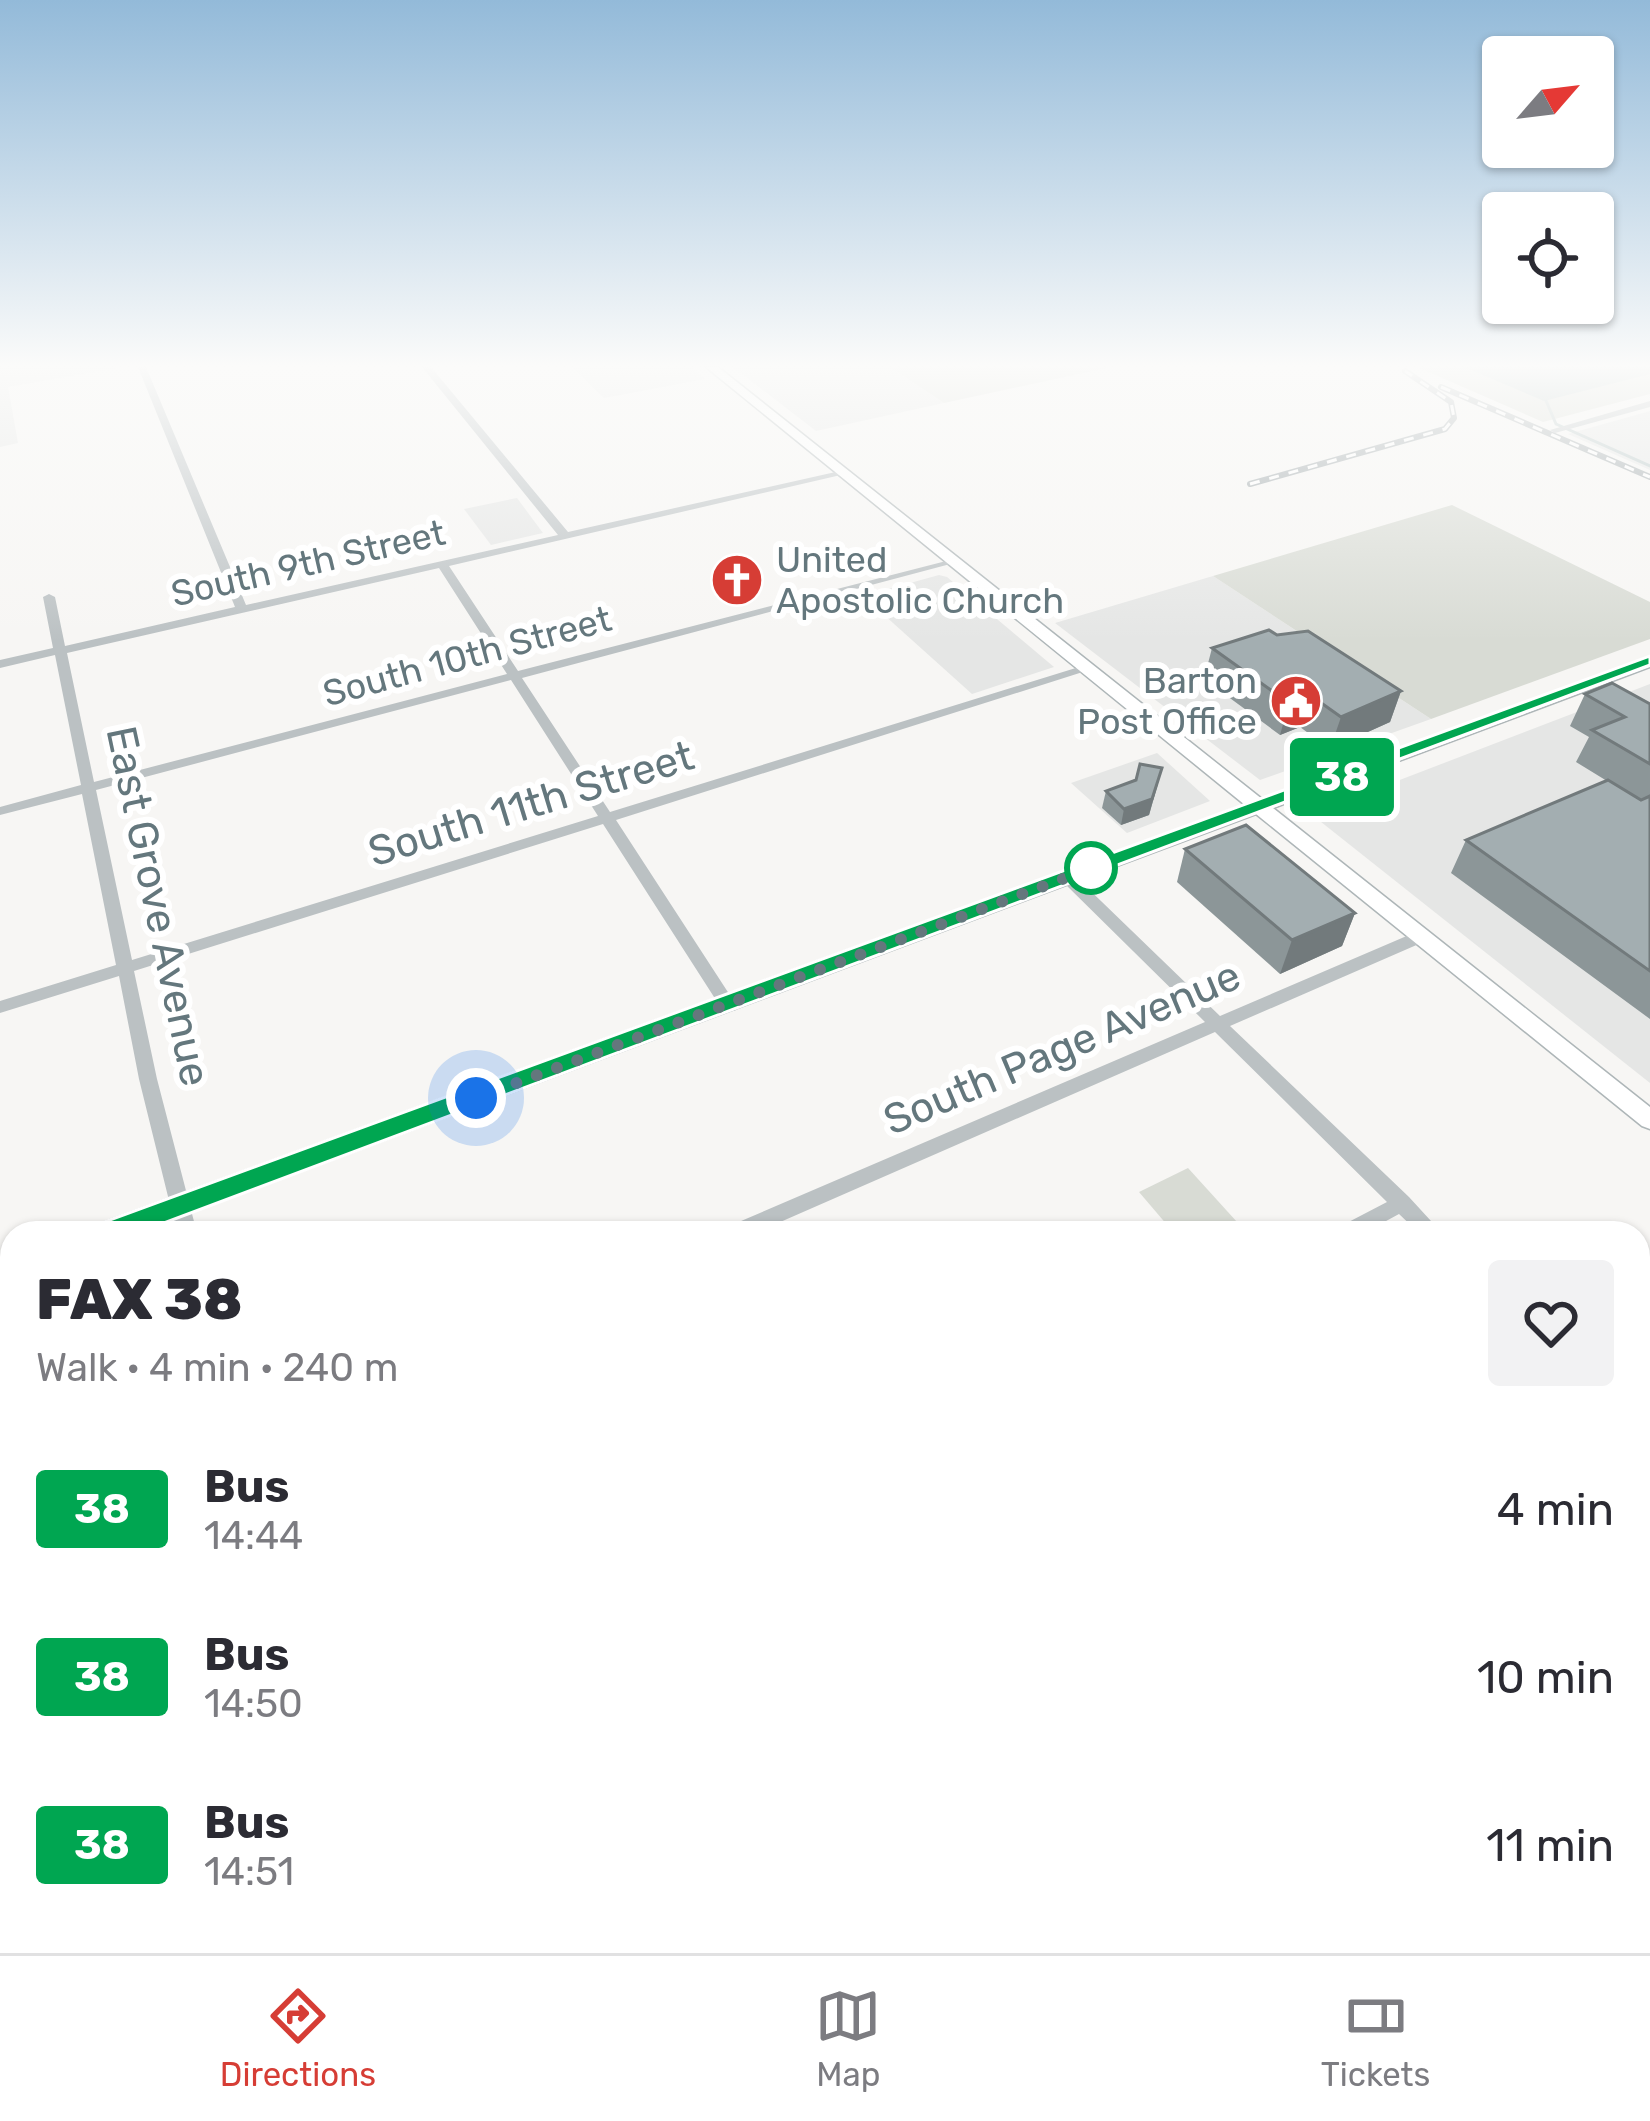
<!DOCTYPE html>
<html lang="en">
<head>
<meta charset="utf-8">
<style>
  :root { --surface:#fff; --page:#f2f2f3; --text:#2b2b33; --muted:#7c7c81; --line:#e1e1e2; --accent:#d63d35 }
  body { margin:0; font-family:Rubik,sans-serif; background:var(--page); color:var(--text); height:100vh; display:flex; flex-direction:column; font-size:45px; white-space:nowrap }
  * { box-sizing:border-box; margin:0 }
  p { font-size:39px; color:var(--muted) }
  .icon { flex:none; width:66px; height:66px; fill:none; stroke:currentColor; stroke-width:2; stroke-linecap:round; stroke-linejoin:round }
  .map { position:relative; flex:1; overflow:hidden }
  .panel { position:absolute; left:0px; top:1221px; width:1650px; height:732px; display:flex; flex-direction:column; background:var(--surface); border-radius:36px 36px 0 0; box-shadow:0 3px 9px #0004 }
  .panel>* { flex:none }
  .badge { padding:0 24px; border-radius:9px; font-size:42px; line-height:78px }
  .needle { width:78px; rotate:62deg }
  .controls { position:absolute; left:1482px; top:36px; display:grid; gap:24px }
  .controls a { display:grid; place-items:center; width:132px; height:132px; border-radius:12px; background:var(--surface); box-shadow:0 3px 9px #0004; font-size:60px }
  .you { position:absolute; width:60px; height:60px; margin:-30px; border:9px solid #fff; border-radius:50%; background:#1a73e8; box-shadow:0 0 0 18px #1a73e833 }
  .map>.badge { position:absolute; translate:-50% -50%; box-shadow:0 0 0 6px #fff }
  .round { display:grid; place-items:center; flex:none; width:126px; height:126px; border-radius:12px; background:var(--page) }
  .summary { display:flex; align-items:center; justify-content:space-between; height:204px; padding:0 36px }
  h1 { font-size:57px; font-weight:800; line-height:90px }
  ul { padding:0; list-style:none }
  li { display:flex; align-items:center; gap:36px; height:168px; padding:0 36px }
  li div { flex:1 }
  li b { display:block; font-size:45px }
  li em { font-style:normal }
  li .badge { min-width:132px; font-weight:700; text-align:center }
  .tab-bar { display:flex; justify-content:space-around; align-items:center; height:168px; border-top:3px solid var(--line); background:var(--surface); font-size:33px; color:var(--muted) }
  .tab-bar a { display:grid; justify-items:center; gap:6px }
  .tab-bar .current { color:var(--accent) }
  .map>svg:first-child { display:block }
  .built { fill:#e5e6e5 }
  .green { fill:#d8dbd4 }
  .water { fill:#b3c3c3 }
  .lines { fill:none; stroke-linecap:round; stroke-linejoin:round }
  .stream { stroke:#b3c3c3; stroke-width:3 }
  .secondary-casing { stroke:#aeb6b8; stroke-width:3 }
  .street { fill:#bbc1c3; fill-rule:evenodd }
  .secondary { fill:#fff; fill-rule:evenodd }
  .rail-casing { stroke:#9ca5a8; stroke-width:6 }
  .rail { stroke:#fff; stroke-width:3; stroke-dasharray:10; stroke-linecap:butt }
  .wall { fill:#8c9698 }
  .shaded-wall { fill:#727a7c }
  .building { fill:#a3aeb1; stroke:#727a7c; stroke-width:3 }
  .line { fill:#00a651; stroke:#fff; stroke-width:3 }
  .walk { stroke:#64777d; stroke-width:12; stroke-dasharray:0 21.6 }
  .stop-dot { fill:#fff; stroke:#00a651; stroke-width:6 }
  .labels { text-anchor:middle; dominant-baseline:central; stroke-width:12; stroke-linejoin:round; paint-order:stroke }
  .far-poi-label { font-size:36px; fill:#64777d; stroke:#fff; text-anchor:start }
  .far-street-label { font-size:36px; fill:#64777d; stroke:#fff }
  .street-label { font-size:42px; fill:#64777d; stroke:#fff }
</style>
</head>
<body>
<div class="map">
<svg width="1650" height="1953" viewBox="0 0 1650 1953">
  <rect width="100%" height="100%" fill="#f7f6f4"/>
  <!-- built -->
  <g class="built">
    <path d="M 0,367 L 123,367 L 8,387 L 18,443 L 0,447 Z"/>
    <path d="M 572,367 L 691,367 L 705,379 L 604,398 Z"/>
    <path d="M 733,367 L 890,367 L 944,403 L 816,431 Z"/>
    <path d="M 1650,411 L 1650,470 L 1568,434 Z"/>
    <path d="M 517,498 L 543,533 L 491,545 L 464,509 Z"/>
    <path d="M 939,575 L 947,577 L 1054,667 L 972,694 L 863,596 Z"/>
    <path d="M 1213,576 L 1431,719 L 1260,780 L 1055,623 Z"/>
    <path d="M 1650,684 L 1650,1083 L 1311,814 Z"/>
    <path d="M 1157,753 L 1210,801 L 1127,833 L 1071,783 Z"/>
  </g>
  <!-- green -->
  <g class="green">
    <path d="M 890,367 L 1111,367 L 944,403 Z"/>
    <path d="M 1417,367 L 1650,367 L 1650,394 L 1543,422 Z"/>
    <path d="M 1452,505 L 1650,602 L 1650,639 L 1431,719 L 1213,576 Z"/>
    <path d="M 1188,1168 L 1247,1233 L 1174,1233 L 1139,1192 Z"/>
  </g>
  <!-- water -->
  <path class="water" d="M 1464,367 L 1650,367 L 1650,374 L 1544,401 Z"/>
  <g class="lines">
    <!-- stream -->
    <path class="stream" d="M 1544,396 L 1556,424 L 1650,466"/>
    <!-- secondary casing -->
    <g class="secondary-casing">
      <g id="secondary">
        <path d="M 706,367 L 718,367 L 1262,799 L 1650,657 L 1650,667 L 1273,808 L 1650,1107 L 1650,1129 L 1642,1126 L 1256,814 L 135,1233 L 93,1233 L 97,1225 L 1245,805 Z"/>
        <path d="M 12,1257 L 12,1280 L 0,1284 L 0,1261 Z"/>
      </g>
    </g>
    <!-- street -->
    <g class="street">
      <path d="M 138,367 L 146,367 L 246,605 L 558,535 L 422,367 L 431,367 L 568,532 L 840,471 L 845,474 L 449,566 L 518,671 L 954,559 L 954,563 L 522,678 L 610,812 L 1079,667 L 1083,666 L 1089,670 L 616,820 L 735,1003 L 737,1007 L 735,1011 L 723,1011 L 603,824 L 134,971 L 157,1079 L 197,1233 L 177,1233 L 139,1079 L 119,976 L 0,1013 L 0,1001 L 116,965 L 82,794 L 0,815 L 0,807 L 81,785 L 55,655 L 0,668 L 0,660 L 53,648 L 43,597 L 49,594 L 55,597 L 65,646 L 235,607 ZM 439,568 L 507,674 L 94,782 L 67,653 ZM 511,680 L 598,816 L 132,960 L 96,790 Z"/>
      <path d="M 1650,401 L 1650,407 L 1555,433 L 1550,430 Z"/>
      <path d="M 1067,872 L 1072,873 L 1220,1016 L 1416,932 L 1428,932 L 1430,936 L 1428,940 L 1230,1026 L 1409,1197 L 1442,1233 L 1419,1233 L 1399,1214 L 1364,1233 L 1336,1233 L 1339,1227 L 1387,1202 L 1215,1032 L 755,1233 L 724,1233 L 727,1227 L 1205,1022 L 1062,881 L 1059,877 Z"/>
      <path d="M 1638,1423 L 1650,1430 L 1650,1457 L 1638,1450 Z"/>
      <path d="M 12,1662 L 12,1689 L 0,1694 L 0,1668 Z"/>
      <path d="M 327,1941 L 355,1941 L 358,1953 L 330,1953 Z"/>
      <path d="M 864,1941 L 904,1941 L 897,1953 L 858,1953 Z"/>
    </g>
    <!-- secondary -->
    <use href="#secondary" class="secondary"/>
    <!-- rail casing -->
    <g class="rail-casing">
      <g id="rail">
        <path d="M 1441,387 L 1650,477"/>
        <path d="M 1250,484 L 1445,429 L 1454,418 L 1451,402 L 1405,371"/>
      </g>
    </g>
    <!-- rail -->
    <use href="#rail" class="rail"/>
  </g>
  <!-- wall -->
  <g class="wall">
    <path d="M 1277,635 L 1401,691 L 1390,722 L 1330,749 L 1300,727 L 1280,735 L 1204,679 L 1212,648 Z"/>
    <path d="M 1585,694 L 1650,704 L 1650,1019 L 1451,873 L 1466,840 L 1607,781 L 1576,762 L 1589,737 L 1570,726 Z"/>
    <path d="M 1136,780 L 1158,784 L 1149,815 L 1121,825 L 1102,808 L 1106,791 Z"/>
    <path d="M 1185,849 L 1355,913 L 1342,946 L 1280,974 L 1177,882 Z"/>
  </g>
  <!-- shaded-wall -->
  <g class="shaded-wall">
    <path d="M 1401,691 L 1390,722 L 1330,749 L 1341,717 Z"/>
    <path d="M 1310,695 L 1300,727 L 1280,735 L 1289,703 Z"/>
    <path d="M 1162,768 L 1149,815 L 1121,825 L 1124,809 Z"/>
    <path d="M 1355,913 L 1342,946 L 1280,974 L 1292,940 Z"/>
  </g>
  <!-- building -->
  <g class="building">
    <path d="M 1269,630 L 1277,635 L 1308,631 L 1401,691 L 1341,717 L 1310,695 L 1289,703 L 1212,648 Z"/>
    <path d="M 1612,683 L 1650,704 L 1650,764 L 1592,730 L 1625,717 L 1585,694 Z"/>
    <path d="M 1140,764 L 1162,768 L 1152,799 L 1124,809 L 1106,791 L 1136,780 Z"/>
    <path d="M 1608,780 L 1641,800 L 1650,796 L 1650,971 L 1466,840 Z"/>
    <path d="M 1246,825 L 1355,913 L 1292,940 L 1185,849 Z"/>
  </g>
  <!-- sky -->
  <linearGradient id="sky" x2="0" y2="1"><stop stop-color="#93bad9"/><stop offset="0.57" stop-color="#fbfbfa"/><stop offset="1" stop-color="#fbfbfa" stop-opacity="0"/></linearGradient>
  <rect width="1650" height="641" fill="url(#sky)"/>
  <!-- line -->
  <path class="line" d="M 1650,656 L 1650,665 L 116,1241 L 106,1245 L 92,1233 L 96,1225 Z"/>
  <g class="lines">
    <!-- walk -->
    <path class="walk" d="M 476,1098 L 1100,865 L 1091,868"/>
  </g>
  <!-- icons -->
  <defs>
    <g id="church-disc" transform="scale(2.7)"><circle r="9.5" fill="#d63d35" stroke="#fff"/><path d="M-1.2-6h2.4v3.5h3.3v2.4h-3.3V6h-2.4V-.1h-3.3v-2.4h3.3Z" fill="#fff"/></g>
    <g id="civic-disc" transform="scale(2.7)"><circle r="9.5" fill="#d63d35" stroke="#fff"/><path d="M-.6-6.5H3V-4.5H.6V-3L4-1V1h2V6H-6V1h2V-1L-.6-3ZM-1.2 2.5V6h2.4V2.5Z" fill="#fff"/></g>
  </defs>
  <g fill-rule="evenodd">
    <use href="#church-disc" x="737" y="580"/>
    <use href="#civic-disc" x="1296" y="701"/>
  </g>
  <!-- markers -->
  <circle class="stop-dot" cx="1091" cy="868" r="24"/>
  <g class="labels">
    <!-- far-poi labels -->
    <g class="far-poi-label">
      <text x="776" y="559">United<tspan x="776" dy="41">Apostolic Church</tspan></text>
      <text x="1257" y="680" text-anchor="end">Barton<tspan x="1257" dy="41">Post Office</tspan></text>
    </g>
    <!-- far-street labels -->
    <g class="far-street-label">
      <text transform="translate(308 563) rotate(-13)">South 9th Street</text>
      <text transform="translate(467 656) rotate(-15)">South 10th Street</text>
    </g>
    <!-- street labels -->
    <g class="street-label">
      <text transform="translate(531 804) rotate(-17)">South 11th Street</text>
      <text transform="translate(158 906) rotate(78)">East Grove Avenue</text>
      <text transform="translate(1062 1048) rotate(-23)">South Page Avenue</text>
    </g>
  </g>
</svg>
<div class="controls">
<a><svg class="needle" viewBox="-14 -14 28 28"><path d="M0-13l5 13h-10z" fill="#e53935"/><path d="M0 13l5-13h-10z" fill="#7c7c81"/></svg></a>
<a><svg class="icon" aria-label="locate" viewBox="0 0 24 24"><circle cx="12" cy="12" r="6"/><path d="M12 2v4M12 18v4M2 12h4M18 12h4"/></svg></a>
</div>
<div class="you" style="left:476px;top:1098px"></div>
<b class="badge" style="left:1342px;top:777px;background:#00a651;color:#fff">38</b>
<section class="panel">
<div class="summary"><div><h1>FAX 38</h1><p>Walk · 4 min · 240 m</p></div><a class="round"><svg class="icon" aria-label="heart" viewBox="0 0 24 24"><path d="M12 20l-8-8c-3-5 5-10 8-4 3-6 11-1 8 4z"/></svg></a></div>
<ul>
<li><span class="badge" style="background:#00a651;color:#fff">38</span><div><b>Bus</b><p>14:44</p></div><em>4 min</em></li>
<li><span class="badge" style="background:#00a651;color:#fff">38</span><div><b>Bus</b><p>14:50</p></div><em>10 min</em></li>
<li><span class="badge" style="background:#00a651;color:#fff">38</span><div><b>Bus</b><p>14:51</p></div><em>11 min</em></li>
</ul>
</section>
</div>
<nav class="tab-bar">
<a class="current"><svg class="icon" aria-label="directions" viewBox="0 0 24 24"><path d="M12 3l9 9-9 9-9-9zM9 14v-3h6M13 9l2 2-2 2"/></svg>Directions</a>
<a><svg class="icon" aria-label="map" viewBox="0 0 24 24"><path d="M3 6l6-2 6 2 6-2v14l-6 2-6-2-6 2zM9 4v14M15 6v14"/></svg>Map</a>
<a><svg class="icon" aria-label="tickets" viewBox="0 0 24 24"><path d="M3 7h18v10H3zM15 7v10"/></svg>Tickets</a>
</nav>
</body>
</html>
